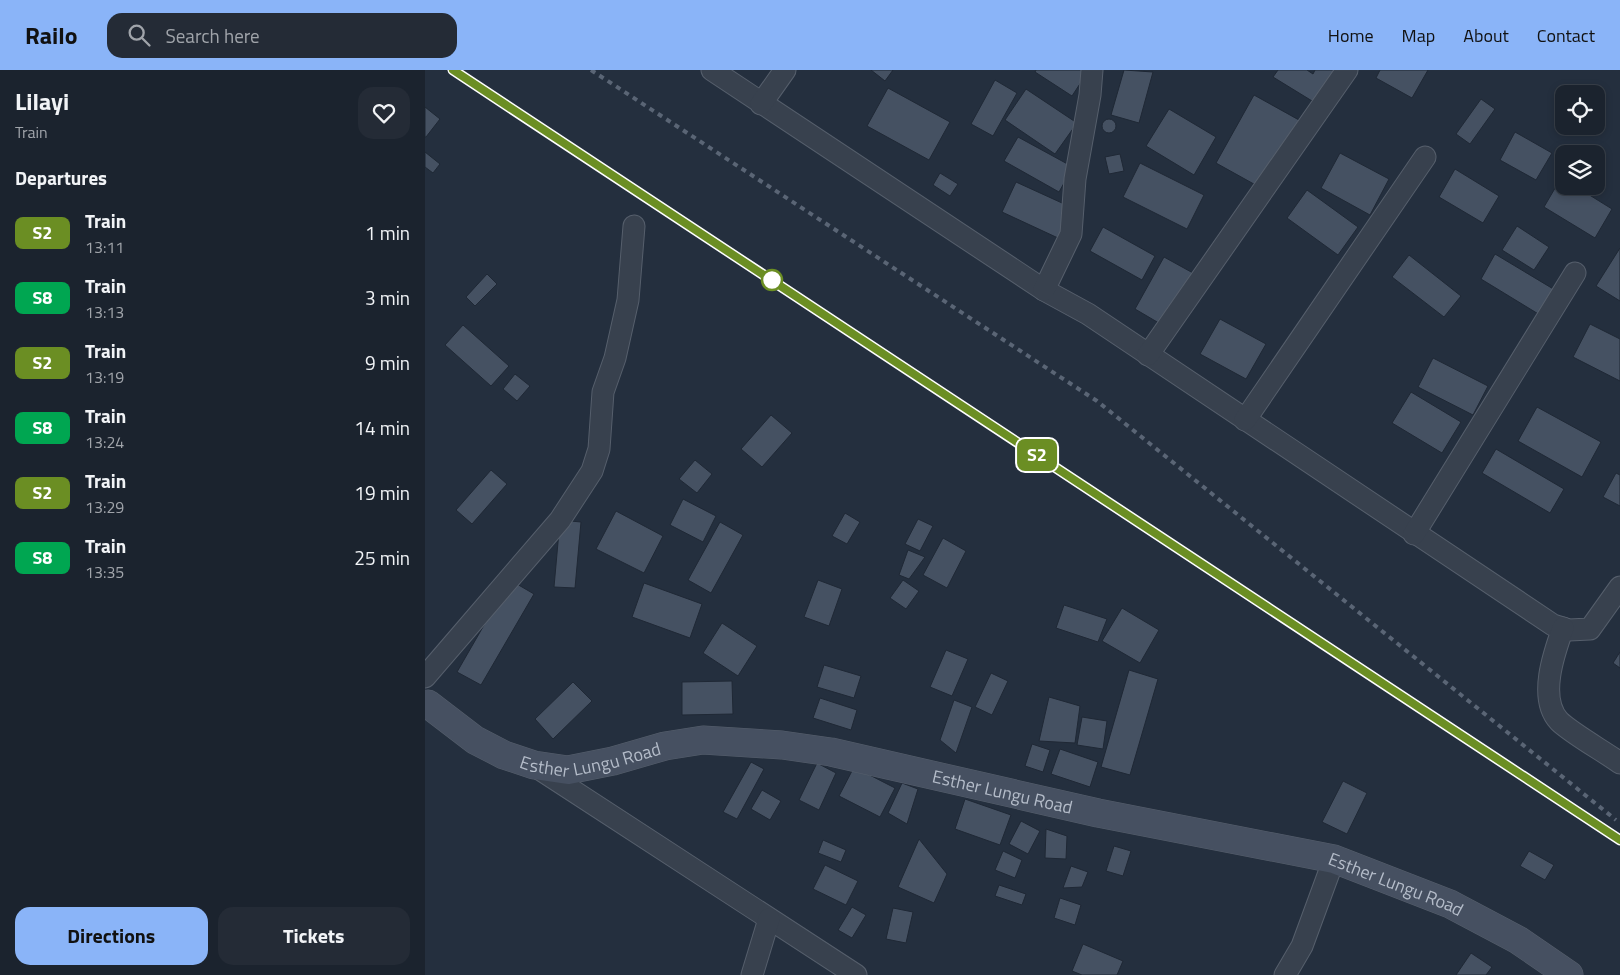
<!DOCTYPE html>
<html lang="en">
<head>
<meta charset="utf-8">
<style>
  :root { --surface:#1b232e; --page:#242b36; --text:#f1f3f6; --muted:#a0a4aa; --line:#39404a; --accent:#8ab4f8 }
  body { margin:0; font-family:"Titillium Web",sans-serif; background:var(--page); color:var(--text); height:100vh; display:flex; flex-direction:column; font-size:19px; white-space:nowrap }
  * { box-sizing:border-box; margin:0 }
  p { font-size:16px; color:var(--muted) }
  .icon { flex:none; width:28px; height:28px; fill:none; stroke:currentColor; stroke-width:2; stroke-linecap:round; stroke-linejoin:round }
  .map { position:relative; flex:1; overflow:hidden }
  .details { display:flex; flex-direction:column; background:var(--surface); width:425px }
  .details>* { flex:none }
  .badge { padding:0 10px; border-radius:8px; font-size:18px; line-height:32px }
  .tools { position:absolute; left:1130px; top:15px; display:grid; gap:10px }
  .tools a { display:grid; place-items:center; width:50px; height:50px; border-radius:10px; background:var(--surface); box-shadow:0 2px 8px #0003,0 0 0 1px var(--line); font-size:25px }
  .map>.badge { position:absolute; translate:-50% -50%; box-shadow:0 0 0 2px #fff }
  h2 { padding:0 15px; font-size:19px; line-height:45px }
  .round { display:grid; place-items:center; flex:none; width:52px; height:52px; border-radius:15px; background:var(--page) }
  .summary { display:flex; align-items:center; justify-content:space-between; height:85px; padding:0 15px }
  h1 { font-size:24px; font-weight:700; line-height:38px }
  .cta { display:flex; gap:10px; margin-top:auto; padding:10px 15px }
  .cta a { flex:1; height:58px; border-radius:15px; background:var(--accent); color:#111; font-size:20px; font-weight:700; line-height:58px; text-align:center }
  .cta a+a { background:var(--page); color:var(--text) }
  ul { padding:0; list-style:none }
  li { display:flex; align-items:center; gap:15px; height:65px; padding:0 15px }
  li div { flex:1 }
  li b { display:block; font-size:19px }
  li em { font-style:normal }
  li .badge { min-width:55px; font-weight:700; text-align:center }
  header { display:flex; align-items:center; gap:30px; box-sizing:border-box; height:70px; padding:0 25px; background:var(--accent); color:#111 }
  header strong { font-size:24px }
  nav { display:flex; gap:28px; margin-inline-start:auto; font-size:18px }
  .search { width:350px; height:45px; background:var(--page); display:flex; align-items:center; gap:12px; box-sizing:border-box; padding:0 18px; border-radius:15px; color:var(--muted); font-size:19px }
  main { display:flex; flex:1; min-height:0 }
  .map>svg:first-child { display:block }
  .building { fill:#455162; stroke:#1f2835 }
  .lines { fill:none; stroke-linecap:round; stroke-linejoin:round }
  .street-casing { stroke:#565f6c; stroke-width:23 }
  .secondary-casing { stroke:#565f6c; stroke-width:29 }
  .street { stroke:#38414e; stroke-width:21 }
  .secondary { stroke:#465061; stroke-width:28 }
  .rail { stroke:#5a6575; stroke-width:4; stroke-dasharray:5 5; stroke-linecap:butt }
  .line-casing { stroke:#fff; stroke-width:11 }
  .line { stroke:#6b8e23; stroke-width:8 }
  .stop-dot { fill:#fff; stroke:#6b8e23; stroke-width:2.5 }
  .labels { text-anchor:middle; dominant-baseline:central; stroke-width:4.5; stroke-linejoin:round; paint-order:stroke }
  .street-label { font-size:18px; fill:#b4bcc9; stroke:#1d2633 }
</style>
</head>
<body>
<header>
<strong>Railo</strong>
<div class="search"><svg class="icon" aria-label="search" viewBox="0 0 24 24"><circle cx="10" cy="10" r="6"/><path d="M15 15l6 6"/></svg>Search here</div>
<nav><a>Home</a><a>Map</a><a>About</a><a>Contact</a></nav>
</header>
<main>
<section class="details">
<div class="summary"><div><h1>Lilayi</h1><p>Train</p></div><a class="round"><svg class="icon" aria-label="heart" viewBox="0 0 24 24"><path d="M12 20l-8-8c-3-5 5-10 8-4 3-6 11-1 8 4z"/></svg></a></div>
<h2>Departures</h2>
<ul>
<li><span class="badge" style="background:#6b8e23;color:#fff">S2</span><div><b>Train</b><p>13:11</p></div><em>1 min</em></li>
<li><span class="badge" style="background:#00a651;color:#fff">S8</span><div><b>Train</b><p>13:13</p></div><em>3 min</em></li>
<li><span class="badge" style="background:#6b8e23;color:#fff">S2</span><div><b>Train</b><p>13:19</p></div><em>9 min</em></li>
<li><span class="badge" style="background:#00a651;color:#fff">S8</span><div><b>Train</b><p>13:24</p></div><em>14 min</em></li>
<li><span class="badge" style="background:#6b8e23;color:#fff">S2</span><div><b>Train</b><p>13:29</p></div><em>19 min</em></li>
<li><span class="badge" style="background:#00a651;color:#fff">S8</span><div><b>Train</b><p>13:35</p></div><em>25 min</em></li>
</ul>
<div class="cta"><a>Directions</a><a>Tickets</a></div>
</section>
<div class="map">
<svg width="1195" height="905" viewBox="0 0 1195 905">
  <rect width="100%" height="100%" fill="#242f3e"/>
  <!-- building -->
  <g class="building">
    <path d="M 446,0 L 468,0 L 460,11 Z"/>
    <path d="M 611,0 L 657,0 L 662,3 L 647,26 L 610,2 Z"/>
    <path d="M 699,0 L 728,2 L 714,53 L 686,45 Z"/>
    <path d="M 853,0 L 882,0 L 888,4 L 890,0 L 915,0 L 892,34 L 848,7 Z"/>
    <path d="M 955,0 L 1003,0 L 987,28 L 951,8 Z"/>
    <path d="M 570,10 L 592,23 L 568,66 L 546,54 Z"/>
    <path d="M 463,18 L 525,52 L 504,90 L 442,56 Z"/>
    <path d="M 601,19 L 652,53 L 630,84 L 580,50 Z"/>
    <path d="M 829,25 L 874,50 L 836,118 L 791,93 Z"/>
    <path d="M 1056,29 L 1070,39 L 1045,74 L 1031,64 Z"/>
    <path d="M 0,37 L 15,49 L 1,67 L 0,67 Z"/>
    <path d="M 744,39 L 791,67 L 769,105 L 721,76 Z"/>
    <circle cx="684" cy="56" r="7"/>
    <path d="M 1090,62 L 1127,83 L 1111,110 L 1075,90 Z"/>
    <path d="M 593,67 L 648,97 L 634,122 L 579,91 Z"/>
    <path d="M 0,82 L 15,94 L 8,103 L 0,97 Z"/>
    <path d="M 915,83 L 964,109 L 945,145 L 896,118 Z"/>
    <path d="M 695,84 L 699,101 L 684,104 L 680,87 Z"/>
    <path d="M 715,93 L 779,125 L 762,159 L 698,127 Z"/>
    <path d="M 1030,99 L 1074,126 L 1058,153 L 1014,127 Z"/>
    <path d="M 515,103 L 533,114 L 525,126 L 508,115 Z"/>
    <path d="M 1136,108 L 1139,109 L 1139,116 L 1150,116 L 1187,139 L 1170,168 L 1119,137 Z"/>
    <path d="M 591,112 L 648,138 L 633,168 L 577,142 Z"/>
    <path d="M 882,120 L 933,157 L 913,185 L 862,148 Z"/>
    <path d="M 1092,156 L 1124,177 L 1109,200 L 1077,180 Z"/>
    <path d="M 678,157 L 730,186 L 717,210 L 665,181 Z"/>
    <path d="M 1195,178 L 1195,231 L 1171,216 Z"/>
    <path d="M 1070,184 L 1130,220 L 1115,245 L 1056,209 Z"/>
    <path d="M 984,185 L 1036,226 L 1019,247 L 967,207 Z"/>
    <path d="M 739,187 L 768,203 L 739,256 L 710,239 Z"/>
    <path d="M 62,204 L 72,214 L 50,236 L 41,227 Z"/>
    <path d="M 795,249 L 841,274 L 821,309 L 775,284 Z"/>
    <path d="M 1165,254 L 1195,269 L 1195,311 L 1148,287 Z"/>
    <path d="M 38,255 L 84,296 L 66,316 L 20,275 Z"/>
    <path d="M 1008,288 L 1063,316 L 1048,345 L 993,317 Z"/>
    <path d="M 90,304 L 105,316 L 92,331 L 78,319 Z"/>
    <path d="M 986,322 L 1036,352 L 1017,383 L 967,353 Z"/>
    <path d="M 1112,337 L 1176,372 L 1157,407 L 1093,371 Z"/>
    <path d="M 346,345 L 367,363 L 337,397 L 316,379 Z"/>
    <path d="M 1071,379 L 1139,419 L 1125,443 L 1057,403 Z"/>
    <path d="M 270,390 L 287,404 L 272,423 L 254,409 Z"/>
    <path d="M 66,400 L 82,414 L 47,454 L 31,440 Z"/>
    <path d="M 1191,403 L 1195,405 L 1195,436 L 1178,427 Z"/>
    <path d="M 258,429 L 291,446 L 278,472 L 245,455 Z"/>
    <path d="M 191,441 L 238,466 L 219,503 L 171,479 Z"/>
    <path d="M 420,443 L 435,452 L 422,474 L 407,466 Z"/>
    <path d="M 493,449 L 508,456 L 495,481 L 480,474 Z"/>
    <path d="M 135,450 L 156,452 L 150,518 L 129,517 Z"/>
    <path d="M 295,452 L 318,465 L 286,523 L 263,510 Z"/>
    <path d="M 518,468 L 541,481 L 522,518 L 498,505 Z"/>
    <path d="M 483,480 L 500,487 L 484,509 L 474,505 Z"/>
    <path d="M 85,510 L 109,524 L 56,615 L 32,602 Z"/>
    <path d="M 393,510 L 417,519 L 404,556 L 379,547 Z"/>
    <path d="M 478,510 L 494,521 L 481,539 L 465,528 Z"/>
    <path d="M 219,513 L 277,534 L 265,568 L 207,547 Z"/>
    <path d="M 639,535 L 682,549 L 673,572 L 631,558 Z"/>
    <path d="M 697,538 L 734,560 L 715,593 L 677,571 Z"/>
    <path d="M 297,553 L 332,576 L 313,606 L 278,583 Z"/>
    <path d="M 521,580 L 543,589 L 527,626 L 505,617 Z"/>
    <path d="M 1195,582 L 1195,598 L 1188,593 Z"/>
    <path d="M 399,595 L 436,606 L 429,628 L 392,617 Z"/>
    <path d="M 704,600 L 733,609 L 705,705 L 676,697 Z"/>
    <path d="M 566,603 L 583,611 L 567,645 L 550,637 Z"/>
    <path d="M 307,611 L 308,644 L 257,645 L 257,612 Z"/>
    <path d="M 148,612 L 167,631 L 128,669 L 110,649 Z"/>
    <path d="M 624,627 L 655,636 L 650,673 L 614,671 Z"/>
    <path d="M 395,628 L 432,640 L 426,660 L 388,648 Z"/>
    <path d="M 529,630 L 547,637 L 531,683 L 515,670 Z"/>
    <path d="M 657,647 L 682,651 L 678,679 L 652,675 Z"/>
    <path d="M 607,674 L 625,680 L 618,702 L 600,696 Z"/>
    <path d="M 635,679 L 673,692 L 665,717 L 626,704 Z"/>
    <path d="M 326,692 L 339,699 L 312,749 L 298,742 Z"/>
    <path d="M 392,693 L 411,703 L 394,740 L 374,730 Z"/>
    <path d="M 429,697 L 470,718 L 455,747 L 414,726 Z"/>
    <path d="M 918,711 L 942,723 L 922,764 L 897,752 Z"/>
    <path d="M 477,713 L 493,719 L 482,754 L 463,743 Z"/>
    <path d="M 337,720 L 356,731 L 345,750 L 326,739 Z"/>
    <path d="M 540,729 L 586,745 L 575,775 L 530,759 Z"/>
    <path d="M 596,751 L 615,761 L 603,784 L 584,774 Z"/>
    <path d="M 621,759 L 642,766 L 641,789 L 620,788 Z"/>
    <path d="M 494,769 L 522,804 L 509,833 L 473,817 Z"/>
    <path d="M 398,770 L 421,780 L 416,792 L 393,783 Z"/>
    <path d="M 689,776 L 706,781 L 698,806 L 681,801 Z"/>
    <path d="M 578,781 L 597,790 L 590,808 L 570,800 Z"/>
    <path d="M 1104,781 L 1129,795 L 1120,810 L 1095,796 Z"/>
    <path d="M 400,795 L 433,811 L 421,835 L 388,819 Z"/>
    <path d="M 646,796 L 663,802 L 657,817 L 638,818 Z"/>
    <path d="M 574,815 L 601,824 L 597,835 L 570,826 Z"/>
    <path d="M 635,828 L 656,835 L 650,855 L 629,848 Z"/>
    <path d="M 427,837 L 441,845 L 427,868 L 413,860 Z"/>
    <path d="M 468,838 L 488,842 L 481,873 L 461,869 Z"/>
    <path d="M 658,874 L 698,891 L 692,905 L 657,905 L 647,901 Z"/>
    <path d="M 1046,883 L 1067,897 L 1061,905 L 1031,905 Z"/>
  </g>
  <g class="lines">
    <!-- street casing -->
    <g class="street-casing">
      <g id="street">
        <path d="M 287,0 L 619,220 L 663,244 L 1128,555 L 1144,560 L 1165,559 L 1195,517"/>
        <path d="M 336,34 L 360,0"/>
        <path d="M 619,220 L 646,164 L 650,109 L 665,25 L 667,0"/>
        <path d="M 723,285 L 922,0"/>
        <path d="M 820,350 L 1000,87"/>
        <path d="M 989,464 L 1150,203"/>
        <path d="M 1138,558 C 1129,583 1113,628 1134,651 C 1146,663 1180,682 1195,693"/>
        <path d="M 0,607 L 135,450 L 167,401 L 174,379 L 178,322 L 190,288 L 203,230 L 209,156"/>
        <path d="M 113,698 L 431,905"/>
        <path d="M 327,905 L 344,849"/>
        <path d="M 860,905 L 877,876 L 909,789"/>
      </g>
    </g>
    <!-- secondary casing -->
    <g class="secondary-casing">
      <g id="secondary">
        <path id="s1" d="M 3,634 L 50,670 L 79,685 L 109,695 L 143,700 L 188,691 L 240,676 L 278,670 L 357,675 L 406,682 L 673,743 L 909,789 L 1025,834 L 1093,870 L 1144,905"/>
      </g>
    </g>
    <!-- street -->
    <use href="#street" class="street"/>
    <!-- secondary -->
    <use href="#secondary" class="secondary"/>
    <!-- rail -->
    <g class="rail">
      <path d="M 28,0 L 1195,770"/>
      <path d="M 166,0 L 672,331 L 1191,750"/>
    </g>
  </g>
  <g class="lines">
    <!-- line casing -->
    <g class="line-casing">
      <path id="line" d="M 28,0 L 1195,770"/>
    </g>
    <!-- line -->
    <use href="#line" class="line"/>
  </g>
  <!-- markers -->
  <circle class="stop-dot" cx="347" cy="210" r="10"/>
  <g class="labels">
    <!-- street labels -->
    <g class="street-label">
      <text stroke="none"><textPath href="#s1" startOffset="181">Esther Lungu Road</textPath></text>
      <text stroke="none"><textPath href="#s1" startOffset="601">Esther Lungu Road</textPath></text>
      <text stroke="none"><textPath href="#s1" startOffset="1006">Esther Lungu Road</textPath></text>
    </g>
  </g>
</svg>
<div class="tools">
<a><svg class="icon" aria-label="locate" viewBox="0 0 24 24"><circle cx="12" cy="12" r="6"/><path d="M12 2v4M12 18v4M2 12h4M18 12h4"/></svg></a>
<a><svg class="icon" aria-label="layers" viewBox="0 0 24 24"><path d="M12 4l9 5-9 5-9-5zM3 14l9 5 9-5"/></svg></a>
</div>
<b class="badge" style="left:612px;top:385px;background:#6b8e23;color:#fff">S2</b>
</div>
</main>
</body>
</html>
